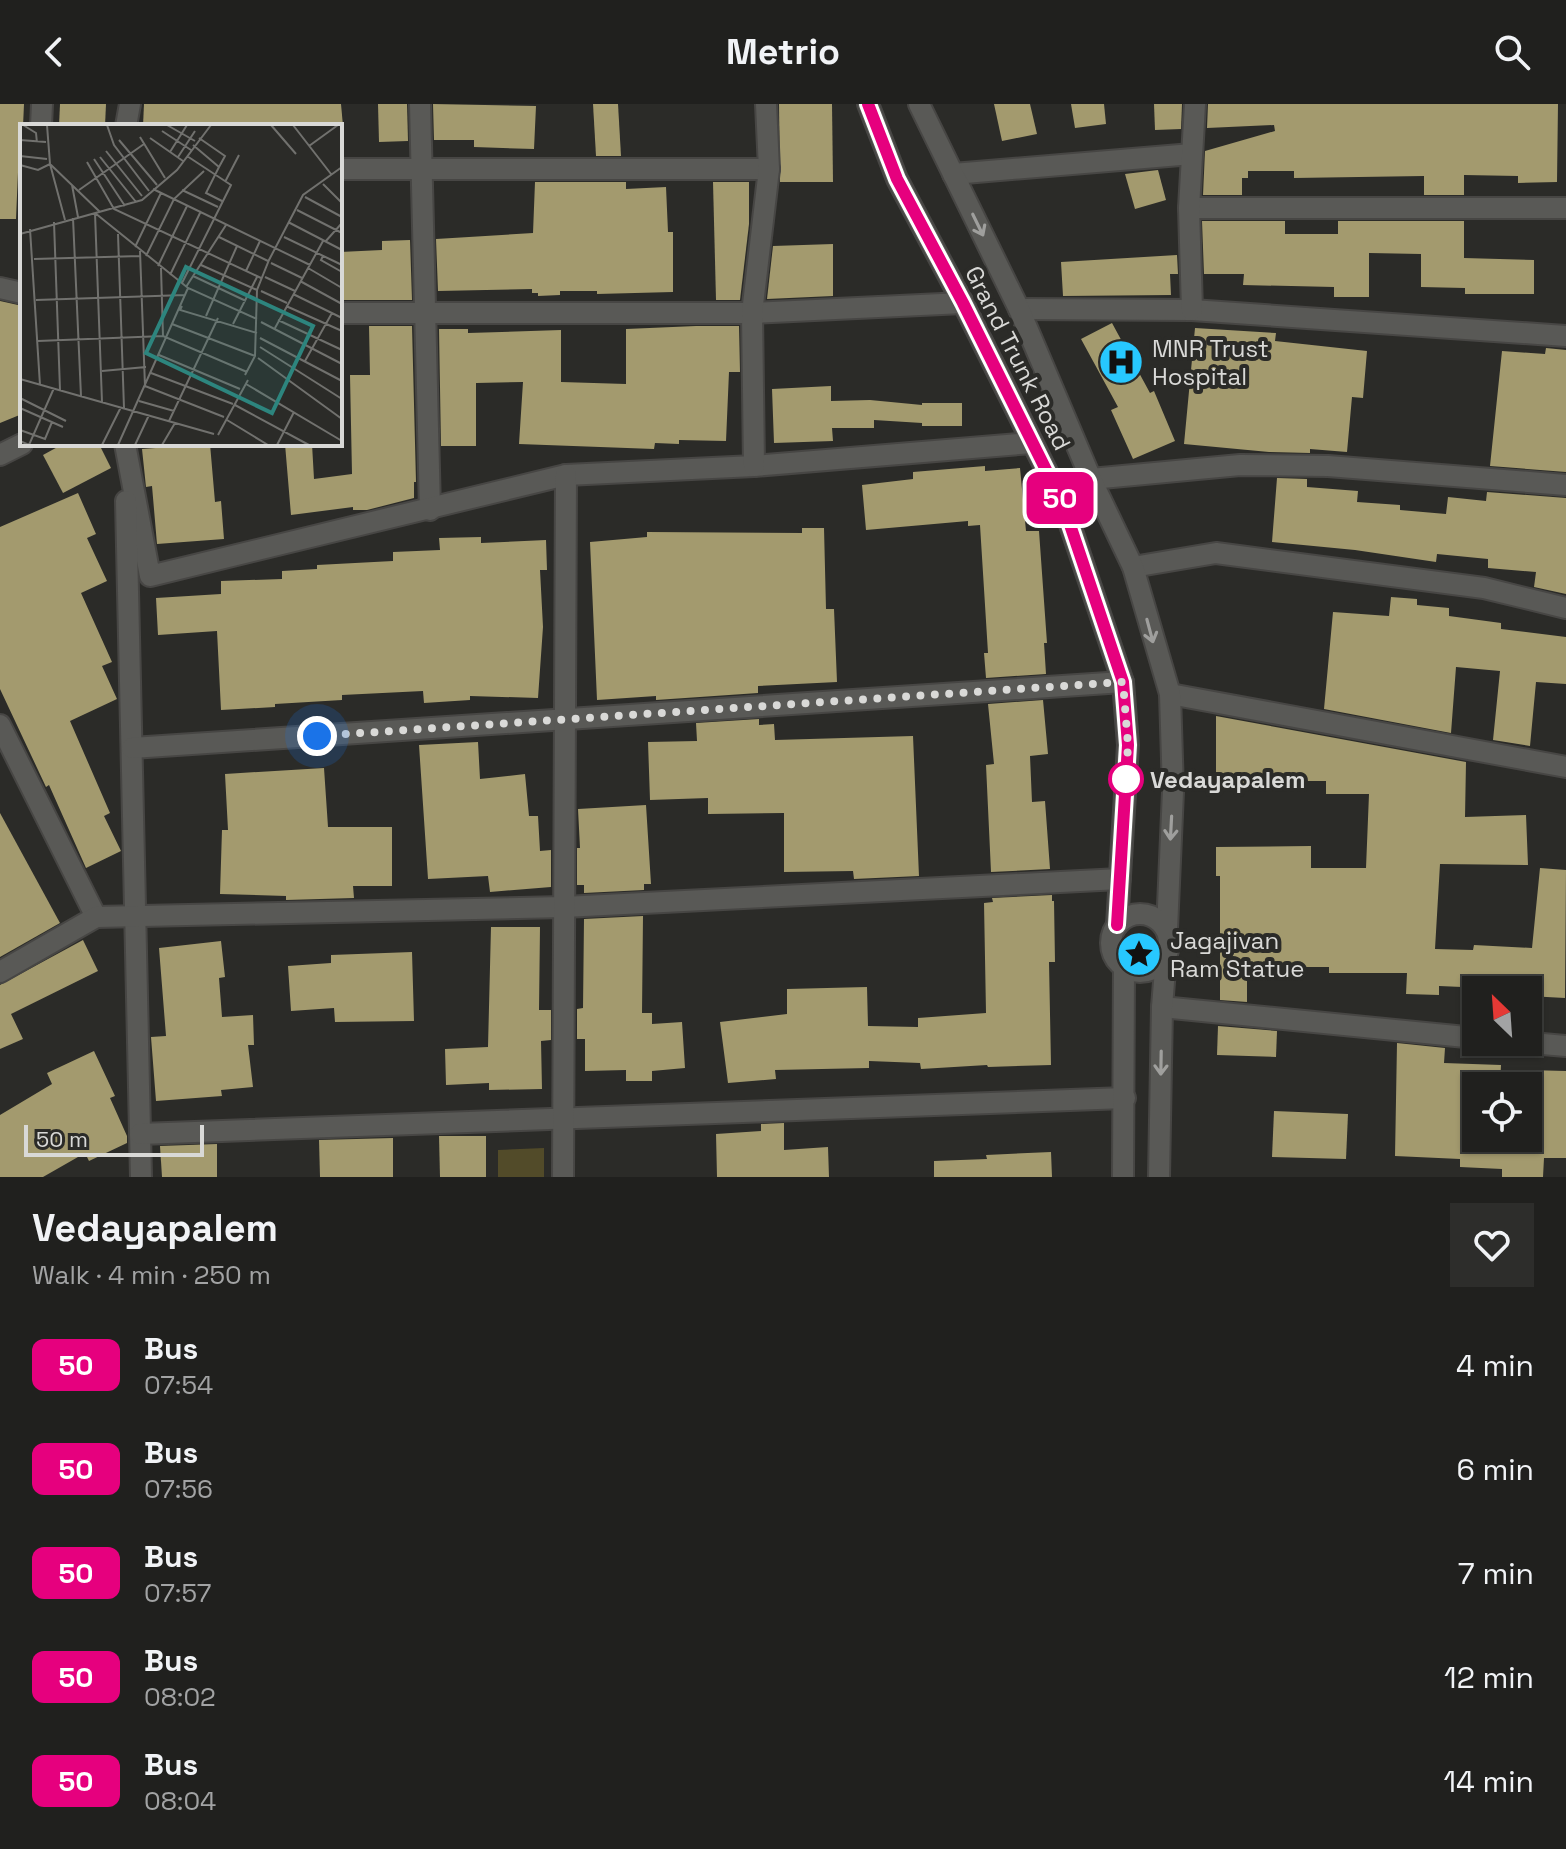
<!DOCTYPE html>
<html lang="en">
<head>
<meta charset="utf-8">
<style>
  :root { --surface:#20201e; --page:#2d2d2b; --text:#f1f3f6; --muted:#a2a3a4; --line:#3d3e3c }
  body { margin:0; font-family:"Space Grotesk",sans-serif; background:var(--page); color:var(--text); height:100vh; display:flex; flex-direction:column; font-size:30px; white-space:nowrap }
  * { box-sizing:border-box; margin:0 }
  p { font-size:26px; color:var(--muted) }
  .icon { flex:none; width:44px; height:44px; fill:none; stroke:currentColor; stroke-width:2; stroke-linecap:round; stroke-linejoin:round }
  .map { position:relative; height:1073px; overflow:hidden }
  .drawer { display:flex; flex-direction:column; background:var(--surface); flex:1 }
  .drawer>* { flex:none }
  .badge { padding:0 16px; border-radius:12px; font-size:28px; line-height:52px }
  .needle { width:52px; rotate:335deg }
  .buttons { position:absolute; left:1462px; top:872px; display:grid; gap:16px }
  .buttons a { display:grid; place-items:center; width:80px; height:80px; border-radius:0px; background:var(--surface); box-shadow:0 2px 6px #0004,0 0 0 2px var(--line); font-size:40px }
  .scale { position:absolute; left:24px; bottom:20px; width:180px; box-sizing:border-box; padding-left:8px; border:4px solid #d9d9d7; border-top:0; font-size:22px; line-height:28px; white-space:nowrap; color:#d9d9d7; -webkit-text-stroke:6px #2b2b28; paint-order:stroke }
  .you { position:absolute; width:40px; height:40px; margin:-20px; border:6px solid #fff; border-radius:50%; background:#1a73e8; box-shadow:0 0 0 12px #1a73e833 }
  .map>.badge { position:absolute; translate:-50% -50%; box-shadow:0 0 0 4px #fff }
  .round { display:grid; place-items:center; flex:none; width:84px; height:84px; border-radius:0px; background:var(--page) }
  .overview { display:flex; align-items:center; justify-content:space-between; height:136px; padding:0 32px }
  h1 { font-size:38px; font-weight:700; line-height:60px }
  ul { padding:0; list-style:none }
  li { display:flex; align-items:center; gap:24px; height:104px; padding:0 32px }
  li div { flex:1 }
  li b { display:block; font-size:30px }
  li em { font-style:normal }
  li .badge { min-width:88px; font-weight:700; text-align:center }
  header { display:flex; justify-content:space-between; align-items:center; height:104px; padding:0 32px; background:var(--surface); font-size:36px; font-weight:700 }
  .map>svg:first-child { display:block }
  .green { fill:#524b29 }
  .building { fill:#a39a6e }
  .lines { fill:none; stroke-linecap:round; stroke-linejoin:round }
  .street-casing { stroke:#474644; stroke-width:24 }
  .secondary-casing { stroke:#474644; stroke-width:24 }
  .street { stroke:#595956; stroke-width:20 }
  .secondary { stroke:#595956; stroke-width:20 }
  .oneway { stroke:#9f9f9d }
  .line-casing { stroke:#fff; stroke-width:18 }
  .line { stroke:#e6007e; stroke-width:12 }
  .walk { stroke:#d9d9d7; stroke-width:8; stroke-dasharray:0 14.4 }
  .stop-dot { fill:#fff; stroke:#e6007e; stroke-width:4 }
  .labels { text-anchor:middle; dominant-baseline:central; stroke-width:8; stroke-linejoin:round; paint-order:stroke }
  .poi-label { font-size:24px; fill:#d9d9d7; stroke:#2b2b28; text-anchor:start }
  .street-label { font-size:24px; fill:#d9d9d7; stroke:#2b2b28 }
  .stop-label { font-size:24px; font-weight:bold; fill:#d9d9d7; stroke:#2b2b28; text-anchor:start }
  .inset-road { fill:none; stroke:#71716e; stroke-width:2 }
  .view { fill:#2d857e; fill-opacity:0.15; stroke:#2d857e; stroke-width:4 }
  .inset-edge { fill:none; stroke:#d9d9d7; stroke-width:4 }
</style>
</head>
<body>
<header><svg class="icon" aria-label="back" viewBox="0 0 24 24"><path d="M15 5l-7 7 7 7"/></svg>Metrio<svg class="icon" aria-label="search" viewBox="0 0 24 24"><circle cx="10" cy="10" r="6"/><path d="M15 15l6 6"/></svg></header>
<div class="map">
<svg width="1566" height="1073" viewBox="0 0 1566 1073">
  <rect width="100%" height="100%" fill="#2b2b28"/>
  <!-- green -->
  <path class="green" d="M 544,1044 L 544,1073 L 498,1073 L 498,1046 Z"/>
  <!-- building -->
  <g class="building">
    <path d="M 0,0 L 24,0 L 22,45 L 19,45 L 16,115 L 0,115 Z"/>
    <path d="M 60,0 L 106,0 L 105,22 L 59,22 Z"/>
    <path d="M 144,0 L 341,0 L 343,22 L 143,22 Z"/>
    <path d="M 378,0 L 407,0 L 408,37 L 379,38 Z"/>
    <path d="M 433,0 L 536,2 L 534,45 L 474,43 L 474,36 L 434,36 Z"/>
    <path d="M 593,0 L 618,0 L 621,52 L 596,52 Z"/>
    <path d="M 779,0 L 832,0 L 833,78 L 780,78 Z"/>
    <path d="M 994,0 L 1030,0 L 1037,30 L 1002,37 Z"/>
    <path d="M 1071,0 L 1104,0 L 1106,20 L 1075,24 Z"/>
    <path d="M 1154,0 L 1182,0 L 1181,25 L 1155,26 Z"/>
    <path d="M 1208,0 L 1558,0 L 1557,78 L 1518,79 L 1518,72 L 1464,71 L 1464,91 L 1424,91 L 1424,72 L 1294,74 L 1294,67 L 1248,67 L 1248,74 L 1242,74 L 1242,91 L 1203,91 L 1205,47 L 1275,27 L 1274,21 L 1207,24 Z"/>
    <path d="M 1158,66 L 1166,96 L 1135,105 L 1125,70 Z"/>
    <path d="M 535,78 L 626,78 L 626,85 L 666,83 L 668,128 L 673,128 L 673,188 L 597,190 L 597,187 L 560,187 L 560,191 L 538,192 L 538,189 L 532,189 L 532,185 L 438,187 L 436,135 L 533,129 Z"/>
    <path d="M 713,78 L 749,78 L 749,120 L 740,196 L 716,196 Z"/>
    <path d="M 1202,117 L 1285,117 L 1285,130 L 1338,130 L 1338,117 L 1464,117 L 1464,154 L 1534,156 L 1534,190 L 1465,190 L 1465,184 L 1421,183 L 1421,150 L 1369,149 L 1369,193 L 1334,193 L 1334,183 L 1243,181 L 1244,170 L 1204,170 Z"/>
    <path d="M 410,136 L 412,196 L 340,196 L 340,148 L 382,146 L 382,137 Z"/>
    <path d="M 833,140 L 833,192 L 767,195 L 773,142 Z"/>
    <path d="M 1177,151 L 1178,170 L 1170,170 L 1171,191 L 1063,192 L 1061,158 Z"/>
    <path d="M 0,197 L 18,201 L 22,211 L 22,310 L 0,319 Z"/>
    <path d="M 1112,219 L 1150,289 L 1154,287 L 1175,337 L 1133,355 L 1111,306 L 1118,303 L 1081,235 Z"/>
    <path d="M 369,222 L 412,222 L 416,378 L 414,378 L 414,394 L 367,406 L 353,406 L 353,403 L 291,411 L 285,340 L 312,340 L 314,375 L 352,370 L 350,271 L 370,271 Z"/>
    <path d="M 696,222 L 739,222 L 740,268 L 729,268 L 726,337 L 679,336 L 679,340 L 655,339 L 654,345 L 519,340 L 523,278 L 476,279 L 476,342 L 441,342 L 439,225 L 468,225 L 468,229 L 561,226 L 561,278 L 626,280 L 626,225 Z"/>
    <path d="M 1195,224 L 1276,229 L 1275,237 L 1367,247 L 1363,294 L 1352,293 L 1347,348 L 1310,345 L 1310,349 L 1269,348 L 1184,340 Z"/>
    <path d="M 1546,244 L 1566,246 L 1566,368 L 1490,362 L 1502,247 L 1545,250 Z"/>
    <path d="M 831,282 L 831,297 L 870,296 L 922,301 L 922,299 L 962,299 L 962,322 L 922,322 L 922,319 L 874,316 L 874,324 L 832,324 L 833,337 L 774,339 L 772,285 Z"/>
    <path d="M 63,340 L 99,340 L 111,364 L 63,389 L 43,351 Z"/>
    <path d="M 210,340 L 215,398 L 221,397 L 224,435 L 157,440 L 152,382 L 146,383 L 142,345 Z"/>
    <path d="M 985,362 L 985,367 L 1020,364 L 1026,427 L 1039,427 L 1047,539 L 1044,539 L 1046,570 L 986,574 L 984,549 L 988,549 L 980,421 L 968,422 L 968,417 L 866,426 L 862,381 L 913,375 L 913,368 Z"/>
    <path d="M 1277,374 L 1307,375 L 1307,383 L 1358,387 L 1357,398 L 1400,401 L 1400,406 L 1446,410 L 1448,393 L 1486,397 L 1487,388 L 1566,394 L 1566,490 L 1534,483 L 1536,468 L 1488,464 L 1488,455 L 1437,450 L 1436,458 L 1355,446 L 1272,438 Z"/>
    <path d="M 78,389 L 96,430 L 87,434 L 107,477 L 81,489 L 112,558 L 102,562 L 117,595 L 70,617 L 110,709 L 104,712 L 121,747 L 86,764 L 49,681 L 46,683 L 0,585 L 0,423 Z"/>
    <path d="M 802,424 L 824,424 L 826,505 L 834,505 L 837,578 L 758,582 L 758,589 L 656,596 L 656,592 L 597,596 L 590,438 L 647,433 L 647,428 L 802,429 Z"/>
    <path d="M 481,433 L 481,439 L 546,436 L 547,466 L 540,466 L 543,523 L 538,594 L 470,592 L 470,596 L 424,599 L 423,587 L 342,591 L 342,596 L 275,600 L 275,603 L 221,606 L 217,527 L 158,531 L 156,494 L 221,490 L 221,477 L 282,475 L 282,467 L 317,465 L 317,461 L 393,457 L 393,448 L 440,446 L 439,434 Z"/>
    <path d="M 1391,493 L 1417,495 L 1417,501 L 1449,504 L 1449,512 L 1501,519 L 1501,525 L 1566,533 L 1566,580 L 1536,578 L 1530,642 L 1493,636 L 1500,567 L 1456,563 L 1451,629 L 1324,605 L 1333,508 L 1389,512 Z"/>
    <path d="M 1043,596 L 1048,650 L 1030,652 L 1032,698 L 1045,697 L 1050,765 L 991,768 L 986,661 L 994,660 L 988,600 Z"/>
    <path d="M 1216,612 L 1466,658 L 1465,713 L 1526,711 L 1528,761 L 1440,760 L 1435,845 L 1473,846 L 1474,841 L 1532,844 L 1540,764 L 1566,766 L 1565,894 L 1528,892 L 1529,886 L 1439,882 L 1439,891 L 1406,890 L 1407,869 L 1329,869 L 1329,863 L 1247,863 L 1247,898 L 1220,896 L 1220,772 L 1216,772 L 1216,743 L 1311,742 L 1311,764 L 1366,764 L 1369,690 L 1326,690 L 1326,677 L 1264,677 L 1264,682 L 1216,682 Z"/>
    <path d="M 759,615 L 759,621 L 774,620 L 775,636 L 913,632 L 919,772 L 854,775 L 853,767 L 784,768 L 784,709 L 708,710 L 708,694 L 650,696 L 648,638 L 697,637 L 696,619 Z"/>
    <path d="M 478,638 L 480,675 L 525,670 L 529,712 L 538,712 L 540,747 L 551,746 L 551,783 L 490,788 L 488,772 L 428,775 L 419,641 Z"/>
    <path d="M 324,664 L 328,723 L 392,723 L 392,782 L 353,782 L 354,794 L 286,796 L 286,792 L 220,790 L 222,726 L 228,726 L 225,670 Z"/>
    <path d="M 646,701 L 651,780 L 644,780 L 644,786 L 584,789 L 584,781 L 577,781 L 577,744 L 580,744 L 578,705 Z"/>
    <path d="M 0,709 L 60,819 L 0,853 Z"/>
    <path d="M 1052,791 L 1052,797 L 1054,797 L 1055,858 L 1049,858 L 1051,961 L 988,963 L 987,961 L 921,965 L 920,959 L 869,957 L 869,964 L 775,966 L 776,975 L 728,979 L 720,918 L 787,910 L 787,885 L 867,883 L 868,922 L 918,923 L 918,914 L 986,909 L 984,799 L 993,798 L 992,794 Z"/>
    <path d="M 643,812 L 642,909 L 652,909 L 652,920 L 682,918 L 685,964 L 652,967 L 652,977 L 626,977 L 626,966 L 585,967 L 585,935 L 577,935 L 577,905 L 583,904 L 584,815 Z"/>
    <path d="M 491,823 L 540,823 L 539,906 L 551,906 L 551,936 L 541,937 L 542,985 L 489,986 L 489,979 L 446,981 L 445,945 L 488,943 Z"/>
    <path d="M 83,836 L 98,867 L 11,910 L 23,935 L 0,945 L 0,881 Z"/>
    <path d="M 221,837 L 225,873 L 219,874 L 222,913 L 253,911 L 254,941 L 248,941 L 253,983 L 221,986 L 222,992 L 156,997 L 151,933 L 166,932 L 159,844 Z"/>
    <path d="M 412,848 L 414,917 L 335,918 L 334,904 L 291,907 L 288,862 L 331,859 L 331,851 Z"/>
    <path d="M 1218,922 L 1277,927 L 1276,953 L 1217,951 Z"/>
    <path d="M 1397,939 L 1445,944 L 1444,959 L 1501,961 L 1500,982 L 1476,982 L 1476,1034 L 1528,1034 L 1528,966 L 1566,967 L 1566,1054 L 1544,1054 L 1543,1073 L 1502,1073 L 1502,1065 L 1460,1063 L 1460,1055 L 1395,1052 Z"/>
    <path d="M 94,947 L 115,992 L 110,994 L 127,1032 L 127,1039 L 89,1057 L 85,1049 L 43,1073 L 0,1073 L 0,1011 L 52,980 L 47,969 Z"/>
    <path d="M 1274,1007 L 1348,1010 L 1346,1055 L 1272,1053 Z"/>
    <path d="M 784,1019 L 784,1046 L 828,1043 L 829,1073 L 717,1073 L 716,1030 L 761,1027 L 761,1020 Z"/>
    <path d="M 439,1032 L 486,1032 L 486,1073 L 440,1073 Z"/>
    <path d="M 393,1034 L 393,1073 L 320,1073 L 319,1036 Z"/>
    <path d="M 217,1040 L 217,1073 L 162,1073 L 160,1042 Z"/>
    <path d="M 1051,1048 L 1052,1073 L 934,1073 L 934,1057 L 987,1055 L 986,1051 Z"/>
  </g>
  <g class="lines">
    <!-- street casing -->
    <g class="street-casing">
      <g id="street">
        <path d="M 420,0 L 430,406"/>
        <path d="M 41,22 L 42,0"/>
        <path d="M 126,22 L 130,0"/>
        <path d="M 340,65 L 769,65"/>
        <path d="M 953,70 L 1192,50"/>
        <path d="M 1189,104 L 1566,104"/>
        <path d="M 0,184 L 22,189"/>
        <path d="M 1019,205 L 1192,206 L 1566,232"/>
        <path d="M 1192,206 L 1189,104 L 1195,0"/>
        <path d="M 340,209 L 752,209 L 963,199"/>
        <path d="M 125,340 L 150,472 L 566,371 L 754,362 L 1032,339"/>
        <path d="M 0,351 L 22,340"/>
        <path d="M 754,362 L 752,209 L 769,65 L 766,0"/>
        <path d="M 1091,375 L 1240,361 L 1328,362 L 1566,381"/>
        <path d="M 126,397 L 141,1073"/>
        <path d="M 1133,463 L 1216,449 L 1484,484 L 1566,504"/>
        <path d="M 1170,590 L 1566,663"/>
        <path d="M 0,621 L 96,813"/>
        <path d="M 132,644 L 1123,578"/>
        <path d="M 0,868 L 96,813 L 564,803 L 1120,775"/>
        <path d="M 1162,903 L 1476,934"/>
        <path d="M 1520,938 L 1566,942"/>
        <path d="M 140,1030 L 1125,994"/>
        <path d="M 563,1073 L 566,371"/>
      </g>
    </g>
    <!-- secondary casing -->
    <g class="secondary-casing">
      <g id="secondary">
        <path d="M 868,0 L 897,75 L 963,199 L 1063,400 L 1123,578 L 1128,641 L 1117,821"/>
        <path d="M 919,0 L 1019,205 L 1091,375 L 1133,463 L 1170,590 L 1173,687 L 1167,825"/>
        <circle cx="1140" cy="839" r="29"/>
        <path d="M 1123,1073 L 1124,864"/>
        <path d="M 1159,1073 L 1162,903 L 1166,853"/>
      </g>
    </g>
    <!-- street -->
    <use href="#street" class="street"/>
    <!-- secondary -->
    <use href="#secondary" class="secondary"/>
  </g>
  <!-- one-way arrows -->
  <defs><path id="oneway-shaft" d="M-6 0H5M1.5-3L5.5 0L1.5 3" fill="none" stroke-width="1.6" stroke-linecap="round" stroke-linejoin="round" transform="scale(2)"/></defs>
  <g class="oneway">
    <use href="#oneway-shaft" transform="translate(978 121) rotate(64)"/>
    <use href="#oneway-shaft" transform="translate(1150 527) rotate(75)"/>
    <use href="#oneway-shaft" transform="translate(1171 724) rotate(93)"/>
    <use href="#oneway-shaft" transform="translate(1161 959) rotate(91)"/>
  </g>
  <g class="lines">
    <!-- line casing -->
    <g class="line-casing">
      <path id="line" d="M 868,0 L 897,75 L 963,199 L 1063,400 L 1123,578 L 1128,641 L 1117,821"/>
    </g>
    <!-- line -->
    <use href="#line" class="line"/>
    <!-- walk -->
    <path class="walk" d="M 317,632 L 1123,578 L 1128,641 L 1126,675"/>
  </g>
  <!-- icons -->
  <defs>
    <g id="hospital-disc" transform="scale(2.3)"><circle r="9.5" fill="#27c8ff" stroke="#2b2b28"/><path d="M-5-5h3v3.5h4V-5h3V5h-3V1.5h-4V5h-3Z" fill="#111"/></g>
    <g id="sight-disc" transform="scale(2.3)"><circle r="9.5" fill="#27c8ff" stroke="#2b2b28"/><path d="M0-6L1.8-2.2L6-1.7L2.9 1.2L3.7 5.4L0 3.3L-3.7 5.4L-2.9 1.2L-6-1.7L-1.8-2.2Z" fill="#111"/></g>
  </defs>
  <g fill-rule="evenodd">
    <use href="#hospital-disc" x="1121" y="258"/>
    <use href="#sight-disc" x="1139" y="850"/>
  </g>
  <!-- markers -->
  <circle class="stop-dot" cx="1126" cy="675" r="16"/>
  <g class="labels">
    <!-- poi labels -->
    <g class="poi-label">
      <text x="1152" y="244">MNR Trust<tspan x="1152" dy="28">Hospital</tspan></text>
      <text x="1170" y="836">Jagajivan<tspan x="1170" dy="28">Ram Statue</tspan></text>
    </g>
    <!-- street labels -->
    <g class="street-label">
      <text transform="translate(1018 254) rotate(63)">Grand Trunk Road</text>
    </g>
    <!-- stop labels -->
    <g class="stop-label">
      <text x="1150" y="675">Vedayapalem</text>
    </g>
  </g>
  <!-- overview -->
  <g transform="translate(20 20)">
    <rect width="322" height="322" fill="#2b2b28"/>
    <path class="inset-road" d="M 3,1 L 16,9 L 17,19M 27,1 L 30,40 L 80,88M 87,1 L 94,21 L 129,67M 147,1 L 175,17M 251,1 L 276,30M 273,1 L 311,50M 142,7 L 171,26M 120,13 L 145,54M 130,14 L 163,37M 179,14 L 205,32 L 199,43M 0,16 L 26,18M 99,16 L 137,61M 173,21 L 199,43 L 186,69 L 202,77M 289,22 L 318,1M 86,27 L 122,72M 150,28 L 167,1M 0,32 L 27,35M 80,33 L 116,78M 158,33 L 175,7M 74,35 L 105,82M 67,38 L 94,85 L 241,154M 0,41 L 18,46 L 30,40 L 45,96M 205,58 L 219,31M 303,60 L 322,79M 52,61 L 58,93M 133,65 L 290,141M 59,66 L 124,20M 162,66 L 198,83M 285,73 L 322,93M 277,86 L 322,109M 75,89 L 168,164 L 237,195M 75,89 L 82,278M 53,94 L 61,272M 34,98 L 40,266M 268,98 L 322,126M 10,105 L 20,261M 0,110 L 122,76 L 157,46 L 191,1M 98,110 L 104,284M 199,113 L 248,137M 264,113 L 322,141M 305,118 L 322,99M 115,123 L 141,69M 120,127 L 125,262 L 204,293M 126,132 L 154,75 L 184,47M 303,132 L 301,136 L 322,148M 14,135 L 120,132M 251,139 L 282,154M 181,141 L 237,166M 138,142 L 167,82M 141,144 L 143,212M 288,144 L 322,164M 226,147 L 240,117M 150,151 L 181,87M 173,152 L 226,177M 245,153 L 275,167M 280,157 L 322,180M 162,159 L 211,61 L 167,32M 166,163 L 206,101M 241,167 L 267,179M 273,170 L 322,194M 16,176 L 165,171M 162,182 L 160,186 L 237,209M 266,182 L 322,207M 186,192 L 217,122M 258,196 L 322,226M 241,198 L 322,240M 152,200 L 235,232M 213,200 L 237,153M 255,204 L 303,117M 240,214 L 322,257M 18,217 L 143,212 L 227,248M 240,223 L 322,275M 139,231 L 220,265M 238,234 L 322,295M 285,237 L 312,189M 82,247 L 126,243M 131,249 L 213,280M 225,251 L 235,232 L 237,166 L 249,136 L 283,71 L 322,43M 0,255 L 194,310M 226,260 L 322,317M 0,274 L 46,297M 119,277 L 154,287M 215,281 L 289,321M 0,284 L 43,303M 207,296 L 248,321M 149,297 L 198,194M 0,306 L 25,315 L 32,298M 198,311 L 228,256M 0,317 L 9,321 L 34,264M 82,321 L 101,283M 98,321 L 168,164M 115,321 L 129,291M 142,321 L 155,299M 257,321 L 274,288"/>
    <path class="view" d="M 166,143 L 293,202 L 252,289 L 126,229 Z"/>
    <rect width="322" height="322" class="inset-edge"/>
  </g>
</svg>
<div class="buttons">
<a><svg class="needle" viewBox="-14 -14 28 28"><path d="M0-13l5 13h-10z" fill="#e53935"/><path d="M0 13l5-13h-10z" fill="#a2a3a4"/></svg></a>
<a><svg class="icon" aria-label="locate" viewBox="0 0 24 24"><circle cx="12" cy="12" r="6"/><path d="M12 2v4M12 18v4M2 12h4M18 12h4"/></svg></a>
</div>
<div class="scale">50 m</div>
<div class="you" style="left:317px;top:632px"></div>
<b class="badge" style="left:1060px;top:394px;background:#e6007e;color:#fff">50</b>
</div>
<section class="drawer">
<div class="overview"><div><h1>Vedayapalem</h1><p>Walk · 4 min · 250 m</p></div><a class="round"><svg class="icon" aria-label="heart" viewBox="0 0 24 24"><path d="M12 20l-8-8c-3-5 5-10 8-4 3-6 11-1 8 4z"/></svg></a></div>
<ul>
<li><span class="badge" style="background:#e6007e;color:#fff">50</span><div><b>Bus</b><p>07:54</p></div><em>4 min</em></li>
<li><span class="badge" style="background:#e6007e;color:#fff">50</span><div><b>Bus</b><p>07:56</p></div><em>6 min</em></li>
<li><span class="badge" style="background:#e6007e;color:#fff">50</span><div><b>Bus</b><p>07:57</p></div><em>7 min</em></li>
<li><span class="badge" style="background:#e6007e;color:#fff">50</span><div><b>Bus</b><p>08:02</p></div><em>12 min</em></li>
<li><span class="badge" style="background:#e6007e;color:#fff">50</span><div><b>Bus</b><p>08:04</p></div><em>14 min</em></li>
</ul>
</section>
</body>
</html>
